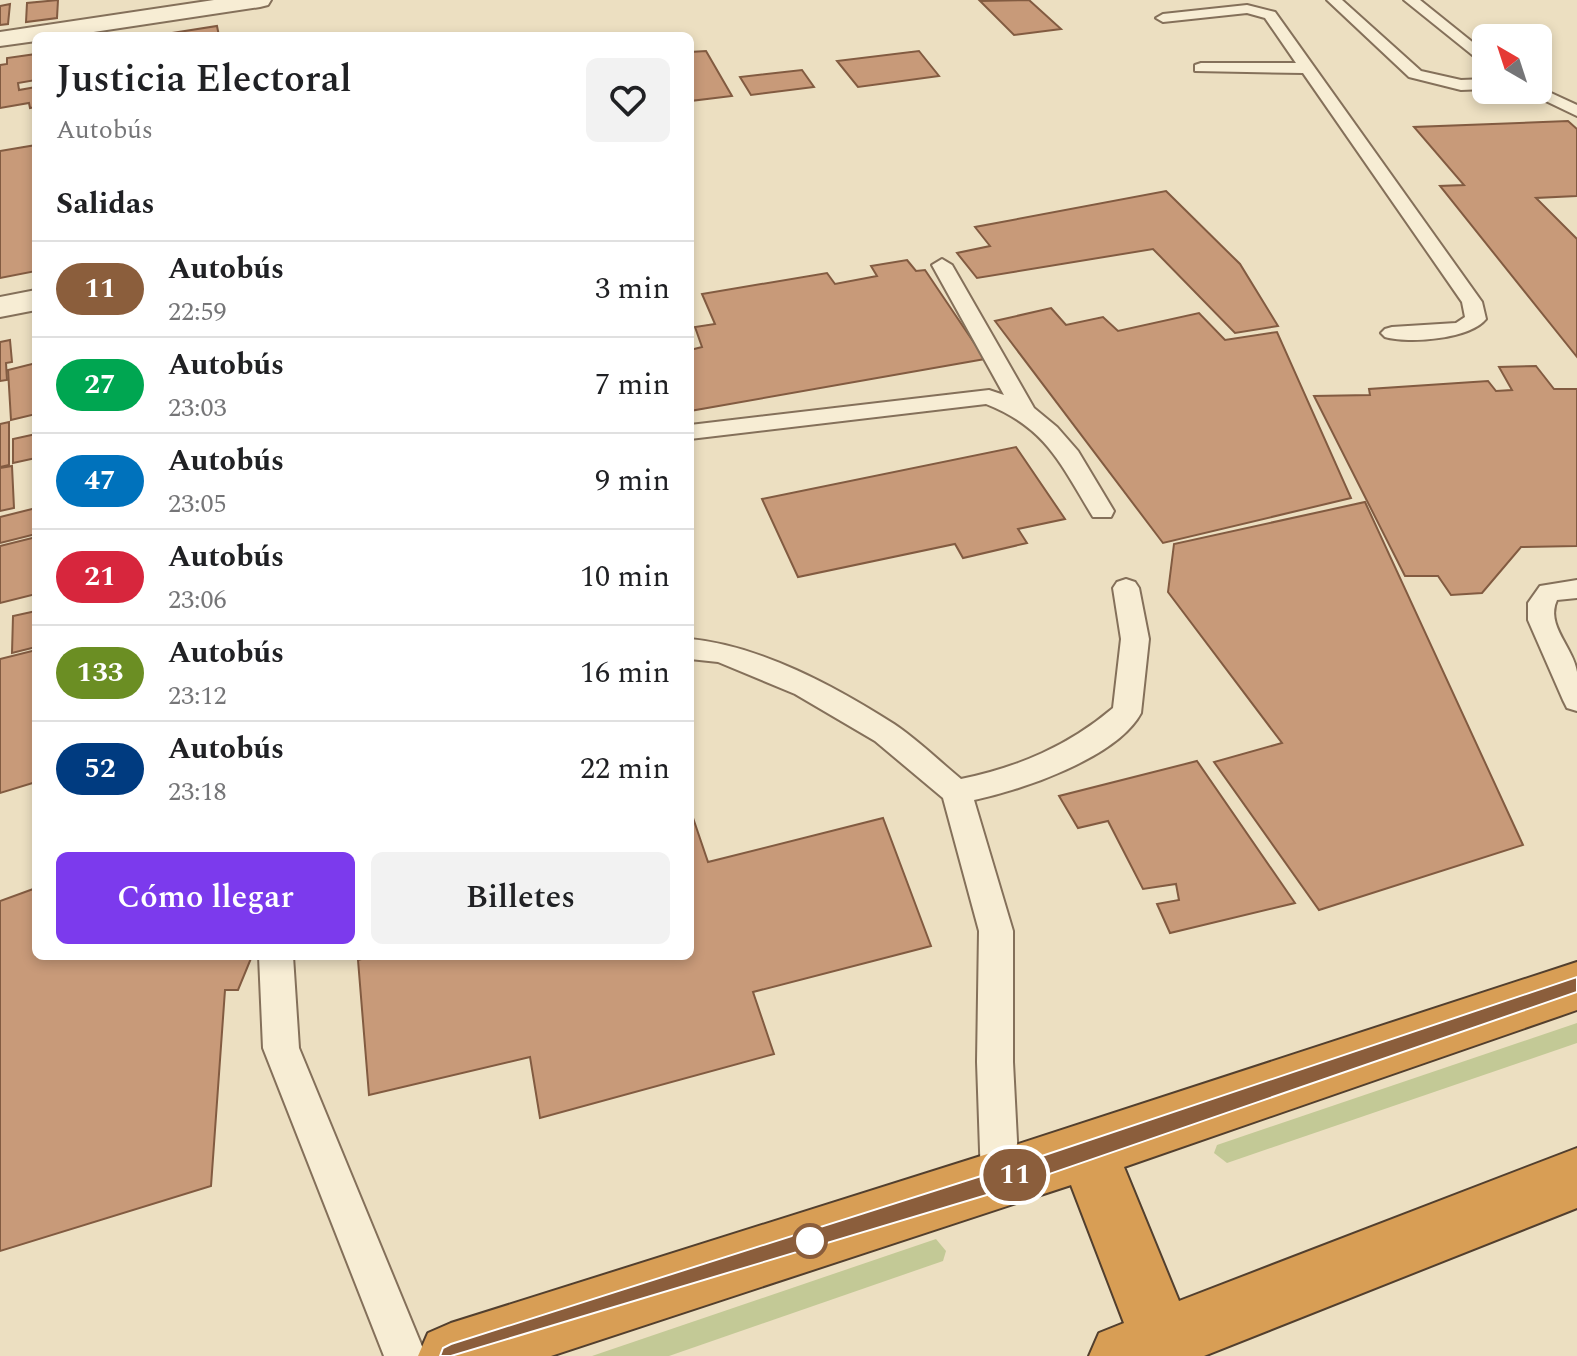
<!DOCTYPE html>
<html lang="es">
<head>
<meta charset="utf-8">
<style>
  :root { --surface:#fff; --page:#f2f2f2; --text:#202124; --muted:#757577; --line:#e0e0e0; --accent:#7c3aed }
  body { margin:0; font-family:Spectral,serif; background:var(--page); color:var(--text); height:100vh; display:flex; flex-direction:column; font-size:30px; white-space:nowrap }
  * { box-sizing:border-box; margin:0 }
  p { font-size:26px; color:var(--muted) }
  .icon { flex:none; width:44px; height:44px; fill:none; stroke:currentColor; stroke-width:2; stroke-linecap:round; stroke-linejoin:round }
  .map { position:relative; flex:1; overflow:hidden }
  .drawer { position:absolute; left:32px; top:32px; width:662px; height:928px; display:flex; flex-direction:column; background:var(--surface); border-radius:12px; box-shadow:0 4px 12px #0003 }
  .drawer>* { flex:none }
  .badge { padding:0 16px; border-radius:26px; font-size:28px; line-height:52px }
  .needle { width:52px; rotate:321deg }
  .fabs { position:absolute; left:1472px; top:24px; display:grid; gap:16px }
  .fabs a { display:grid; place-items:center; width:80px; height:80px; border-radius:12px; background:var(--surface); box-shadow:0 4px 12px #0003; font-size:40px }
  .map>.badge { position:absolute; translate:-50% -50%; box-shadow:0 0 0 4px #fff }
  h2 { padding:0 24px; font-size:30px; line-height:72px }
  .round { display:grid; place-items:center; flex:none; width:84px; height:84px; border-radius:12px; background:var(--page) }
  .overview { display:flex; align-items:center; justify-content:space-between; height:136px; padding:0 24px }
  h1 { font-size:38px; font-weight:600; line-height:60px }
  .primary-button { display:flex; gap:16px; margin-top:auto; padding:16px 24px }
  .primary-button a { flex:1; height:92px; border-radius:12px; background:var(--accent); color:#fff; font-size:32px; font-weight:600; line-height:92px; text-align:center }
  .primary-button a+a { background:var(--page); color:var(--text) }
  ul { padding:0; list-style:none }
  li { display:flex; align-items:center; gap:24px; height:96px; padding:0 24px; border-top:2px solid var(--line) }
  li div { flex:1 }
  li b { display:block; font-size:30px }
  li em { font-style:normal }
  li .badge { min-width:88px; font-weight:700; text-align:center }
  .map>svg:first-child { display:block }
  .green { fill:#c3c996 }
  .building { fill:#c89a79; stroke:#825b41; stroke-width:2 }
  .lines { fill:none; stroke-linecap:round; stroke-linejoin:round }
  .lane-casing { stroke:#84705a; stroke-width:4 }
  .street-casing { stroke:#84705a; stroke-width:4 }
  .highway-casing { stroke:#523f2e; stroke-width:4 }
  .lane { fill:#f7edd4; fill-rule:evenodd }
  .street { fill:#f7edd4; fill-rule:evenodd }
  .highway { fill:#d89e55; fill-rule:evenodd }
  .line { fill:#8b5e3c; stroke:#fff; stroke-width:2 }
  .stop-dot { fill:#fff; stroke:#8b5e3c; stroke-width:4 }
</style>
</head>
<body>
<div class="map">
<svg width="1577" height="1356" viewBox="0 0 1577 1356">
  <rect width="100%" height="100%" fill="#ecdfc1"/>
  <!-- green -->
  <g class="green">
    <path d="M 1577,1023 L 1577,1043 L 1227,1163 L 1214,1153 L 1217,1145 Z"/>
    <path d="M 936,1239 L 946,1251 L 943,1261 L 669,1356 L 592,1356 Z"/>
  </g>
  <!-- building -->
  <g class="building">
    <path d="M 58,0 L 57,18 L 26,22 L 27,3 Z"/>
    <path d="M 1029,0 L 1061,29 L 1014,35 L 980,1 Z"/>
    <path d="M 10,4 L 8,24 L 0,25 L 0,6 Z"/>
    <path d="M 217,26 L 219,36 L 153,36 Z"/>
    <path d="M 706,51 L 732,96 L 690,101 L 690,52 Z"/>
    <path d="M 919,51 L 939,76 L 858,87 L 837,61 Z"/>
    <path d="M 36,54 L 36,80 L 18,83 L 19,90 L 36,87 L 36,107 L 30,108 L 29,103 L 0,108 L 0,65 L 7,64 L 7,58 Z"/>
    <path d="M 802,70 L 814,87 L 751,95 L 740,77 Z"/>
    <path d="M 1568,121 L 1577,129 L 1577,196 L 1536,198 L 1577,239 L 1577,357 L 1440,186 L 1464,185 L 1414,127 Z"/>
    <path d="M 36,145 L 36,271 L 0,278 L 0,151 Z"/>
    <path d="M 1166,191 L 1240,264 L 1278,326 L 1235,333 L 1153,249 L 977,278 L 957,253 L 990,246 L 975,227 Z"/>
    <path d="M 907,260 L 916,271 L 925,270 L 985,359 L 690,411 L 690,350 L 702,347 L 695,327 L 715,324 L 702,294 L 827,273 L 835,284 L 877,276 L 871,266 Z"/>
    <path d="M 1051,308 L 1066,325 L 1103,317 L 1118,331 L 1199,313 L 1225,340 L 1277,332 L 1351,498 L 1163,543 L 995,321 Z"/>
    <path d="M 10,340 L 12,362 L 6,363 L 7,380 L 0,381 L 0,342 Z"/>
    <path d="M 36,363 L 36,414 L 11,420 L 8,370 Z"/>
    <path d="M 1536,366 L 1554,389 L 1577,389 L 1577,546 L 1521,547 L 1482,593 L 1451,595 L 1438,576 L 1405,576 L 1314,396 L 1370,395 L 1369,389 L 1488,381 L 1496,391 L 1512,390 L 1499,367 Z"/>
    <path d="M 9,422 L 9,465 L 0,467 L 0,424 Z"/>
    <path d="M 36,434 L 36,458 L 13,463 L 13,439 Z"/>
    <path d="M 1016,447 L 1065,519 L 1018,529 L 1027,543 L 963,558 L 955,544 L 798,577 L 762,499 Z"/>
    <path d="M 12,466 L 14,508 L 0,511 L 0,468 Z"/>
    <path d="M 1365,502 L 1523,845 L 1319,910 L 1214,762 L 1282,743 L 1168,592 L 1174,544 Z"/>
    <path d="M 36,508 L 36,534 L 0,543 L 0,517 Z"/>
    <path d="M 36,537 L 36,594 L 0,603 L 0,546 Z"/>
    <path d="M 36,611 L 36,647 L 12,653 L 13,616 Z"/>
    <path d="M 36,650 L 36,782 L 0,793 L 0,659 Z"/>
    <path d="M 1197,761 L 1295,903 L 1170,933 L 1157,904 L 1179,900 L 1176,884 L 1143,889 L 1108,821 L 1078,828 L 1059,796 Z"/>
    <path d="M 690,809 L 708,862 L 883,818 L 931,946 L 753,992 L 774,1054 L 540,1118 L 530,1057 L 369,1095 L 358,960 L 372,956 L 690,956 Z"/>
    <path d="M 36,888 L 36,956 L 252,956 L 238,990 L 225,990 L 211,1186 L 0,1251 L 0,901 Z"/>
  </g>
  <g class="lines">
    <!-- lane casing -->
    <g class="lane-casing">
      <g id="lane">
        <path d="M 1327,0 L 1342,0 L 1421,71 L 1461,80 L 1486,79 L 1486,89 L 1461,90 L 1409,77 Z"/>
        <path d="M 1404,0 L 1420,0 L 1486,53 L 1486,66 Z"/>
        <path d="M 1247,5 L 1275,12 L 1482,302 L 1486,319 C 1470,339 1409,344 1385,337 L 1381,333 L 1385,329 L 1392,327 L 1456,323 L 1465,317 L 1462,302 L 1303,73 L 1195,71 L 1195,65 L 1201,63 L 1296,63 L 1265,18 L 1247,13 L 1163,22 L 1156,18 L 1163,14 Z"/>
        <path d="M 1538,87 L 1577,105 L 1577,116 L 1523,90 L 1538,90 Z"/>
        <path d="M 942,259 L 952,265 L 1034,408 L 1057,427 L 1078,451 L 1114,511 L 1111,517 L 1093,517 C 1061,465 1047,428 986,404 L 690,439 L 690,425 L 989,390 L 1004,395 L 932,265 Z"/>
        <path d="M 1126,579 L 1135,582 L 1139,588 L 1149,639 L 1141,713 C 1117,758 1021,790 974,800 L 1013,931 L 1013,1062 L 1019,1180 L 1013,1193 L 1000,1199 L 987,1193 L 981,1180 L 977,1062 L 979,931 L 943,798 L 875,741 L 795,694 L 718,662 L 690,659 L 690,639 C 761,646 834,686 894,724 C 918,740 939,761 961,779 C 1019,767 1068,746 1113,708 L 1121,639 L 1113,588 L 1117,582 Z"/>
        <path d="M 1577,580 L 1577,598 L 1557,600 C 1545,625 1574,648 1577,672 C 1577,684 1577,698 1577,711 L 1567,708 L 1563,700 L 1528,620 L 1528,603 L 1540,586 Z"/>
        <path d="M 259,956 L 293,956 L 299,1048 L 426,1356 L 384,1356 L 263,1048 Z"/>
      </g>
    </g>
    <!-- street casing -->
    <g class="street-casing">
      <g id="street">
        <path d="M 214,0 L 271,0 L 268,5 L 260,7 L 67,36 L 36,36 L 36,41 L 0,46 L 0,32 Z"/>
        <path d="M 36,290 L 36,310 L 0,317 L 0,297 Z"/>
      </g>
    </g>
    <!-- highway casing -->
    <g class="highway-casing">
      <path id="highway" d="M 1577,962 L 1577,1010 L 1124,1167 L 1179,1301 L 1577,1148 L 1577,1208 L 1204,1356 L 1089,1356 L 1099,1333 L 1124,1323 L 1071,1185 L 551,1356 L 418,1356 L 428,1333 L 451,1323 L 1000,1150 Z"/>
    </g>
    <!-- lane -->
    <use href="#lane" class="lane"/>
    <!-- street -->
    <use href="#street" class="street"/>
    <!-- highway -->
    <use href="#highway" class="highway"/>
  </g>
  <!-- line -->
  <path class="line" d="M 1577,977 L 1577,992 L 1000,1191 L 451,1356 L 440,1356 L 443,1348 L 451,1344 L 1000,1170 Z"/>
  <!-- markers -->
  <circle class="stop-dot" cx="810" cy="1241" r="16"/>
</svg>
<div class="fabs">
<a><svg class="needle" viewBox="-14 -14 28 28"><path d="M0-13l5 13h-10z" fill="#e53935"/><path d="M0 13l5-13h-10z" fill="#757577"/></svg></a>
</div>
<b class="badge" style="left:1015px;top:1175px;background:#8b5e3c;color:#fff">11</b>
<section class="drawer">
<div class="overview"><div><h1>Justicia Electoral</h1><p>Autobús</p></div><a class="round"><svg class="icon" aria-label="heart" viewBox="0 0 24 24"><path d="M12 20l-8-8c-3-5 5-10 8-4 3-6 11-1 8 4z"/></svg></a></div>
<h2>Salidas</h2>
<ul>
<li><span class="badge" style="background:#8b5e3c;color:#fff">11</span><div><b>Autobús</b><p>22:59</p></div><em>3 min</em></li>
<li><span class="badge" style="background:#00a651;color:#fff">27</span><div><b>Autobús</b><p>23:03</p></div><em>7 min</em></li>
<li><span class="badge" style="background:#0072bc;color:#fff">47</span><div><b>Autobús</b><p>23:05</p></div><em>9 min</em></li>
<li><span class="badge" style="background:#d7263d;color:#fff">21</span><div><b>Autobús</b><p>23:06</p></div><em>10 min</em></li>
<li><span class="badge" style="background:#6b8e23;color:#fff">133</span><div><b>Autobús</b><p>23:12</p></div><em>16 min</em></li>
<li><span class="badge" style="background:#003b80;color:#fff">52</span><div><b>Autobús</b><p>23:18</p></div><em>22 min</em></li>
</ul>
<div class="primary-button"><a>Cómo llegar</a><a>Billetes</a></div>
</section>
</div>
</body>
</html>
